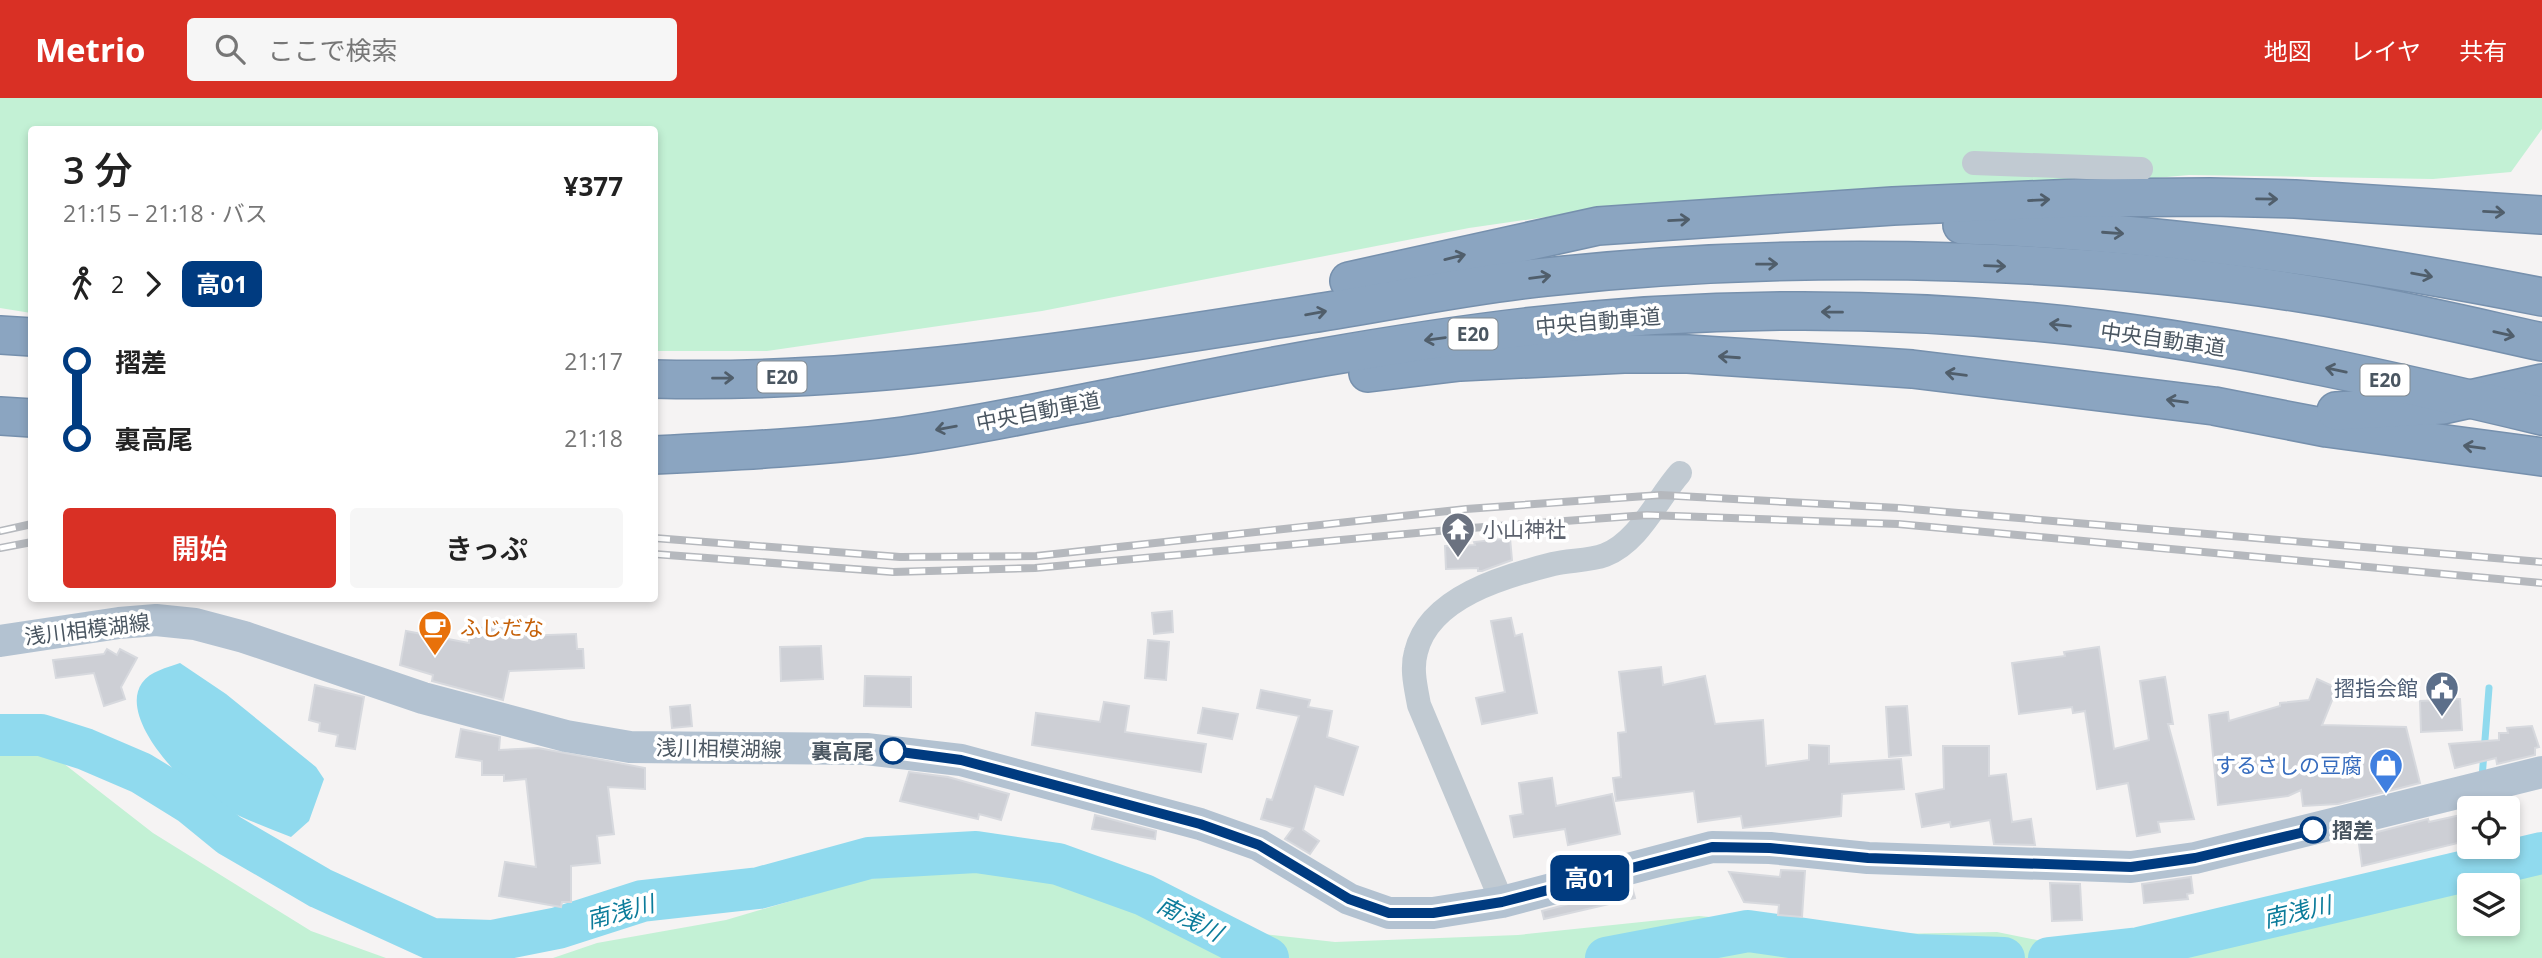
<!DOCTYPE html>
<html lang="ja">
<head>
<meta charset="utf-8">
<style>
  :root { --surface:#fff; --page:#f6f6f6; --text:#222; --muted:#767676; --accent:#d93025 }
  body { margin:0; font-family:"Open Sans","Noto Sans JP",sans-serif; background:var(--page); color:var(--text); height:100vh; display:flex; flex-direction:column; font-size:26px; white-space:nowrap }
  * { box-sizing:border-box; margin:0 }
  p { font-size:23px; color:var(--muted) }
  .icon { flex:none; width:38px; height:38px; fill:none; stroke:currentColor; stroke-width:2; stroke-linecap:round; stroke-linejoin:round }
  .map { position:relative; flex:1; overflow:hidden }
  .details { position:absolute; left:28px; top:28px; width:630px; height:476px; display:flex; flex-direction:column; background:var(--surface); border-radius:7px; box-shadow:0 4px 10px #0003 }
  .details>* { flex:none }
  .badge { padding:0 14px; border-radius:10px; font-size:24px; line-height:46px }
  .fabs { position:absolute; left:2457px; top:698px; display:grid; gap:14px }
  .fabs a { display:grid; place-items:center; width:63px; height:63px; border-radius:7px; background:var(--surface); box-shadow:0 4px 10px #0003; font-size:35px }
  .map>.badge { position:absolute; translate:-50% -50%; box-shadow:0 0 0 4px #fff }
  .legs { display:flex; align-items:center; gap:10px; height:77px; padding:0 35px; font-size:23px }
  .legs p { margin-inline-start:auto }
  .overview { display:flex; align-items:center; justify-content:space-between; height:119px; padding:0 35px }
  h1 { font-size:38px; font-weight:600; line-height:52px }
  .button { display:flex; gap:14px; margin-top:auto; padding:14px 35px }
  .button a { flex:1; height:80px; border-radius:7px; background:var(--accent); color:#fff; font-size:28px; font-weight:600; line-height:80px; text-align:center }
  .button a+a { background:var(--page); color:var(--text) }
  ul { padding:0 35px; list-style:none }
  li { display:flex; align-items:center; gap:24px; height:77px; font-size:26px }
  li i { display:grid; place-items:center; width:10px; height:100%; margin:0 9px; background:currentColor }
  li i::after { content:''; width:18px; height:18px; margin:-9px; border:5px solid; border-radius:50%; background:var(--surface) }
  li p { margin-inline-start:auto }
  li:first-child i { background:linear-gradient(#0000 50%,currentColor 0) }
  li:last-child i { background:linear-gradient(currentColor 50%,#0000 0) }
  header { display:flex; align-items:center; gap:42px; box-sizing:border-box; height:98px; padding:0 35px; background:var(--accent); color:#fff }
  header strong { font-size:33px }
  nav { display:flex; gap:38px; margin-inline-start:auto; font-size:24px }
  .search { width:490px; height:63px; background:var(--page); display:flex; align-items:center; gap:18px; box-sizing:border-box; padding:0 24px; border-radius:7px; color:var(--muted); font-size:26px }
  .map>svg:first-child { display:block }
  .green { fill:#c3f1d5; fill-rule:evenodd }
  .water { fill:#90daee }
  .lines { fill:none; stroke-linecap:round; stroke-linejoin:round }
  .stream { stroke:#90daee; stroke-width:7 }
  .river { stroke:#90daee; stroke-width:42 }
  .building { fill:#cdcfd5; stroke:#d7d9de; stroke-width:2 }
  .highway-casing { stroke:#7690ad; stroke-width:40 }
  .minor { stroke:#c1cad2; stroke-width:24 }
  .major { stroke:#b3c2d1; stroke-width:32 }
  .highway { stroke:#8ba5c1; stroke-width:37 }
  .rail-casing { stroke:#b5b8bd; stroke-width:8 }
  .rail { stroke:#fff; stroke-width:5; stroke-dasharray:16; stroke-linecap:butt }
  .oneway { stroke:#505e6b }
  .line-1-casing { stroke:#fff; stroke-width:16 }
  .line-1 { stroke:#003b80; stroke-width:10 }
  .stop-1-dot { fill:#fff; stroke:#003b80; stroke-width:3.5 }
  .labels { text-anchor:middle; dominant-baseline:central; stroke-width:7; stroke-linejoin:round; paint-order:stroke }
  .shield { fill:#fff; stroke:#808990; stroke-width:2 }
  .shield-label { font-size:19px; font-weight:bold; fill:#4a5661 }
  .street-label { font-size:21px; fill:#4a5661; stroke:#fff }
  .worship-label { font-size:21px; fill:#5b616d; stroke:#fff; text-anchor:start }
  .food-label { font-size:21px; fill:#c56008; stroke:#fff; text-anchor:start }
  .service-label { font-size:21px; fill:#4e5e75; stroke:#fff; text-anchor:end }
  .stop-label { font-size:21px; font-weight:bold; fill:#4a5661; stroke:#fff; text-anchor:end }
  .shop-label { font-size:21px; fill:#366cbe; stroke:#fff; text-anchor:end }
  .water-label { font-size:23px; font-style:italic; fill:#0c7c9b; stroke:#fff }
</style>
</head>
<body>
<header>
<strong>Metrio</strong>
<div class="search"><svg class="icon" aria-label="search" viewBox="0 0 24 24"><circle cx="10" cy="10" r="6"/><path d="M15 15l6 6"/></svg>ここで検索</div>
<nav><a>地図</a><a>レイヤ</a><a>共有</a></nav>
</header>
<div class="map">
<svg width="2542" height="860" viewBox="0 0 2542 860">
  <rect width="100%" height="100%" fill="#f5f3f3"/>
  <!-- green -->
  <g class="green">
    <path d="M 0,0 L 2542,0 L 2542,31 L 2511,74 L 2433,81 L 2189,77 L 1932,100 L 1630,107 L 1469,130 L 1042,213 L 767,253 L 655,253 L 654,32 L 32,32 L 31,215 L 0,210 Z"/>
    <path d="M 0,616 L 153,735 L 311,833 L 386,860 L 0,860 Z"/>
    <path d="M 1026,769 L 1165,825 L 1335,844 L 1518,837 L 1699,818 L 1893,836 L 1997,834 L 2126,860 L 553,860 L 597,845 L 726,822 L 866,781 Z"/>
    <path d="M 2542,774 L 2542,860 L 2146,860 L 2375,802 ZM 2469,788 L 2508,788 L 2508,826 L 2469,826 Z"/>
  </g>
  <!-- water -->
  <path class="water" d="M 180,565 L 226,596 L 316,669 L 324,681 L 309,723 L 291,739 C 261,727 230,716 203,698 C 177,680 119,618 142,585 C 150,573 167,570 180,565 Z"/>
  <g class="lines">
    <!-- stream -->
    <g class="stream">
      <path d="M 2482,680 L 2489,590"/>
      <path d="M 2483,710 L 2483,706"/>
      <path d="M 2480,769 L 2481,749"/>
    </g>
    <!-- river -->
    <g class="river">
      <path d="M 0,637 L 41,637 L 85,651 L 141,675 L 191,706 L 229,737 L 320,790 L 432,841 L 492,843 L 558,830 L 642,803 L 759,790 L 869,760 L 976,754 L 1058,766 L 1144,797 L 1268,860"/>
      <path d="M 1606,860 L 1748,833 L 1916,857 L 2004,860"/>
      <path d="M 2049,860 L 2139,850 L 2542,755"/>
    </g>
  </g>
  <!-- building -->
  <g class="building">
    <path d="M 1510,440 L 1512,462 L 1482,473 L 1478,473 L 1478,470 L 1446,471 L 1445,448 L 1475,447 L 1474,444 Z"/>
    <path d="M 1172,513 L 1173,534 L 1154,536 L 1152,515 Z"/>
    <path d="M 1511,520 L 1515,538 L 1522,536 L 1537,615 L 1482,626 L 1476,600 L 1505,594 L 1491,523 Z"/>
    <path d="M 521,529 L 521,538 L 576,536 L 577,551 L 583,551 L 584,570 L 509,573 L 503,602 L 432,583 L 433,577 L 400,567 L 406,533 L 469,545 L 470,530 Z"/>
    <path d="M 1148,542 L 1169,544 L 1166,582 L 1145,580 Z"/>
    <path d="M 821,548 L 823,581 L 781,583 L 780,549 Z"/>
    <path d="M 2099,549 L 2114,651 L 2149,642 L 2140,583 L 2165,579 L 2173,626 L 2168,626 L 2194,721 L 2158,724 L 2160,734 L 2137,738 L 2128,685 L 2097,691 L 2085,613 L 2073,615 L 2072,609 L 2019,616 L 2012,565 L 2065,558 L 2064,554 Z"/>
    <path d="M 107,551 L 117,557 L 120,551 L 137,560 L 121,589 L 125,601 L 104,608 L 94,575 L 56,580 L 53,562 L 104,556 Z"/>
    <path d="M 1661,569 L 1663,587 L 1705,578 L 1715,626 L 1763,622 L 1766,668 L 1809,662 L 1809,647 L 1829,648 L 1829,666 L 1901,661 L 1904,691 L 1842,696 L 1841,718 L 1743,730 L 1741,718 L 1698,724 L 1694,693 L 1616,703 L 1613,680 L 1621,679 L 1618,635 L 1626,634 L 1619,574 Z"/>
    <path d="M 865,578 L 911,579 L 911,609 L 864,608 Z"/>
    <path d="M 2317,581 L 2337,590 L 2322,627 L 2406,629 L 2420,685 L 2338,706 L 2303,708 L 2301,692 L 2288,698 L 2218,707 L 2209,617 L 2228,614 L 2229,623 L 2280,608 L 2280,605 L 2309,602 Z"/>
    <path d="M 315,587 L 364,599 L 355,651 L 336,648 L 338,637 L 319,633 L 320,625 L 309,622 Z"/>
    <path d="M 1261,592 L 1310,602 L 1308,609 L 1332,613 L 1327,639 L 1358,649 L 1343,697 L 1315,688 L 1303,732 L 1319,743 L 1310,756 L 1285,741 L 1293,730 L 1261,721 L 1267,701 L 1272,702 L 1299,618 L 1257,610 Z"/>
    <path d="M 2460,601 L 2462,632 L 2421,634 L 2420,603 Z"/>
    <path d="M 1104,604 L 1129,608 L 1125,634 L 1206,646 L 1201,674 L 1032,647 L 1036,615 L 1100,624 Z"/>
    <path d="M 690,607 L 692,628 L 672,630 L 670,609 Z"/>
    <path d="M 1907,608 L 1911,657 L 1889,659 L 1886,609 Z"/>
    <path d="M 1203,610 L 1238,616 L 1232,641 L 1198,635 Z"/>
    <path d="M 2532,628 L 2539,649 L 2535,650 L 2535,657 L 2497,666 L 2496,660 L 2455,670 L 2449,646 L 2499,642 L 2499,635 L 2508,635 L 2507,630 Z"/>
    <path d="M 461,631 L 500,639 L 499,652 L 538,650 L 645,670 L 645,691 L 608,689 L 614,736 L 597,738 L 600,765 L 571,768 L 571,804 L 562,804 L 561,809 L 499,798 L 505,764 L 536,769 L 526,681 L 504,683 L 504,677 L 482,677 L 482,663 L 456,659 Z"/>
    <path d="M 1943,648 L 1989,648 L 1989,678 L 2006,676 L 2012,724 L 2031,721 L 2035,747 L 1994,746 L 1990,722 L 1951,729 L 1950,724 L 1922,729 L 1916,696 L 1944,691 Z"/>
    <path d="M 909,674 L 948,679 L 1009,696 L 1001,722 L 979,716 L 978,721 L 900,703 Z"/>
    <path d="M 1552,680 L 1556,708 L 1612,696 L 1620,736 L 1568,747 L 1565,731 L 1514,739 L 1510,718 L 1523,716 L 1519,685 Z"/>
    <path d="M 1095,717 L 1156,733 L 1155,741 L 1092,731 Z"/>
    <path d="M 2461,717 L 2466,743 L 2362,768 L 2358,739 L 2428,721 L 2429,724 Z"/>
    <path d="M 1781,772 L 1805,773 L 1802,819 L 1778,817 L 1779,807 L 1744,804 L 1729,774 L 1780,779 Z"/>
    <path d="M 2191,779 L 2193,795 L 2187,796 L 2188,801 L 2144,805 L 2142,786 Z"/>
    <path d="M 2050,785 L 2080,786 L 2082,822 L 2052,823 Z"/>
    <path d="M 1632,789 L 1635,800 L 1544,821 L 1542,813 Z"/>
  </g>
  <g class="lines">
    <!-- highway casing -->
    <g class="highway-casing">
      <g id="highway">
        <path d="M 1962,127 C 2157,133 2350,161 2542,199"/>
        <path d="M 1349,183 L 1598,128 L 1893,108 L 2076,100 L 2210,99 L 2295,101 L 2542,117"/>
        <path d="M 0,237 L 32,239"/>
        <path d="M 1368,275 L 1460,264 L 1624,256 L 1688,256 L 1912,271 L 2214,308 L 2327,330 L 2542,359"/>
        <path d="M 654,281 C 869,287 1098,249 1310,216 C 1389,204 1466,187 1546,179 C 1807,151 2106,158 2364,206 C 2424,217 2483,231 2542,244"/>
        <path d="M 2336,313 L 2443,307 L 2542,285"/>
        <path d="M 0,318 L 32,320"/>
        <path d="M 654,357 C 738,353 820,349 903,338 C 975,328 1048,312 1120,298 C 1255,271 1389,245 1526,229 C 1716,207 1910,208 2100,231 C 2249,250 2396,283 2542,318"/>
      </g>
    </g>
    <!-- minor -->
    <g class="minor">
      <path d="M 1974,65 L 2141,71"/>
      <path d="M 1502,804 L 1419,607 C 1416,590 1411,571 1416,554 C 1429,499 1505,478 1553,466 C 1569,462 1589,463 1605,457 C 1639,444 1657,401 1680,375"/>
    </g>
    <!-- major -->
    <path class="major" d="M 0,543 L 119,525 L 156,522 L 195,526 L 244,539 L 423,600 L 566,638 L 630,649 L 866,651 L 961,662 L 1200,726 L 1259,747 L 1349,801 L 1389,815 L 1433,815 L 1502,804 L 1712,749 L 1770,750 L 1868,760 L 2131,769 L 2195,760 L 2542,674"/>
    <!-- highway -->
    <use href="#highway" class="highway"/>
    <!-- rail casing -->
    <g class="rail-casing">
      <g id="rail">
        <path d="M 0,433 L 32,426"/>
        <path d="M 654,440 L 900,459 L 1036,458 L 1466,411 L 1660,397 L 1899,410 L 2542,464"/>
        <path d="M 0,450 L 32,444"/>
        <path d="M 654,456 L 893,474 L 1035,470 L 1471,430 L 1647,417 L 1898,426 L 2542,485"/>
      </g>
    </g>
    <!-- rail -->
    <use href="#rail" class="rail"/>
  </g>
  <!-- one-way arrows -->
  <defs><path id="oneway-shaft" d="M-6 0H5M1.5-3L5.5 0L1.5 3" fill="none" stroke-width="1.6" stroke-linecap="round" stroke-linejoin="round" transform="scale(1.75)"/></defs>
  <g class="oneway">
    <use href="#oneway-shaft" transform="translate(2267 101) rotate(1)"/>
    <use href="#oneway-shaft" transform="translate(2039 102) rotate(-3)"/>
    <use href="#oneway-shaft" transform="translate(2494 114) rotate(3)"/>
    <use href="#oneway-shaft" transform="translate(1679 122) rotate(-3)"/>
    <use href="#oneway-shaft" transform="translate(2113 135) rotate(4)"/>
    <use href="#oneway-shaft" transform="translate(1455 159) rotate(-14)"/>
    <use href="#oneway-shaft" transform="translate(1767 166) rotate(-1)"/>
    <use href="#oneway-shaft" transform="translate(1995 168) rotate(2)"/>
    <use href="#oneway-shaft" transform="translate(2422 177) rotate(10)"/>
    <use href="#oneway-shaft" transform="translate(1540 179) rotate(-7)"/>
    <use href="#oneway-shaft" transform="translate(1832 214) rotate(-179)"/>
    <use href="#oneway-shaft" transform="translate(1316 215) rotate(-10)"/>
    <use href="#oneway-shaft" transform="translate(2060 227) rotate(-174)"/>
    <use href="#oneway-shaft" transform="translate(2504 236) rotate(13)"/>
    <use href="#oneway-shaft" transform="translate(1435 241) rotate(172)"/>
    <use href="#oneway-shaft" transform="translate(1729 259) rotate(-176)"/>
    <use href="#oneway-shaft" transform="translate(2336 272) rotate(-168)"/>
    <use href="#oneway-shaft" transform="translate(1956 276) rotate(-173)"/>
    <use href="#oneway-shaft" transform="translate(723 280) rotate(-1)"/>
    <use href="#oneway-shaft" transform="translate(2177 303) rotate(-173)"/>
    <use href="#oneway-shaft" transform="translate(946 330) rotate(170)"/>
    <use href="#oneway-shaft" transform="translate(2474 349) rotate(-172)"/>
  </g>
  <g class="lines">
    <!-- line-1 casing -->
    <g class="line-1-casing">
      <path id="line-1" d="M 893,653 L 961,662 L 1200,726 L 1259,747 L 1349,801 L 1389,815 L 1433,815 L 1502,804 L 1712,749 L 1770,750 L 1868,760 L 2131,769 L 2195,760 L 2313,732"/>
    </g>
    <!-- line-1 -->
    <use href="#line-1" class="line-1"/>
  </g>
  <!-- icons -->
  <defs>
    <g id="temple-pin" transform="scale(1.75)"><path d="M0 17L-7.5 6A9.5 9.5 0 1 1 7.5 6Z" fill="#6b7280" stroke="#fff"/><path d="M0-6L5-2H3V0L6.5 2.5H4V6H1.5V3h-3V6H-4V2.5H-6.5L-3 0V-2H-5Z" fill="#fff"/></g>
    <g id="cafe-pin" transform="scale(1.75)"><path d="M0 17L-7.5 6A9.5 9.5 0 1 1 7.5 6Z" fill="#e8710a" stroke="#fff"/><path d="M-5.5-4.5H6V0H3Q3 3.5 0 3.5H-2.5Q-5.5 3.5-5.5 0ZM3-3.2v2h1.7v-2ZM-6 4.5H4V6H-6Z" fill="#fff"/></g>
    <g id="civic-pin" transform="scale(1.75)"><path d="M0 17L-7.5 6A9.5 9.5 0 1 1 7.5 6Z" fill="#5c6f8a" stroke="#fff"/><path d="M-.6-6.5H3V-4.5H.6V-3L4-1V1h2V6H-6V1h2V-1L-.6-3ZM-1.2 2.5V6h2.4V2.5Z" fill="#fff"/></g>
    <g id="shop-pin" transform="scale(1.75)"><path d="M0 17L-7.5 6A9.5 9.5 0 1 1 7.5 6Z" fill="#3f7fe0" stroke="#fff"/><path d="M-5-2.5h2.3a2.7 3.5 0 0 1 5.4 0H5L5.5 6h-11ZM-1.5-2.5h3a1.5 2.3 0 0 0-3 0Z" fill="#fff"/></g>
  </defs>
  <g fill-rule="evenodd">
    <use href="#temple-pin" x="1458" y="431"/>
    <use href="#cafe-pin" x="435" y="529"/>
    <use href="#civic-pin" x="2442" y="590"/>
    <use href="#shop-pin" x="2386" y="667"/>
  </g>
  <!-- markers -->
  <g class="stop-1-dot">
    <circle cx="893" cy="653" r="12"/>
    <circle cx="2313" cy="732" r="12"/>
  </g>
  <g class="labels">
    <!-- shield labels -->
    <g class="shield">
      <rect x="1448.5" y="220.5" width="49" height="31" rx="5"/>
      <rect x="757.5" y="263.5" width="49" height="31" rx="5"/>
      <rect x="2360.5" y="266.5" width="49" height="31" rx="5"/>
    </g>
    <g class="shield-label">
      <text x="1473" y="236">E20</text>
      <text x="782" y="279">E20</text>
      <text x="2385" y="282">E20</text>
    </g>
    <!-- street labels -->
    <g class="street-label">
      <text transform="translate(1598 223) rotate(-5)">中央自動車道</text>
      <text transform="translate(2163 241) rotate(8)">中央自動車道</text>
      <text transform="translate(1038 313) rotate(-11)">中央自動車道</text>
      <text transform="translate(87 531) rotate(-7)">浅川相模湖線</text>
      <text transform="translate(719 650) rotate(1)">浅川相模湖線</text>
    </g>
    <!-- worship labels -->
    <g class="worship-label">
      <text x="1482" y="431">小山神社</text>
    </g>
    <!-- food labels -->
    <g class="food-label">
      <text x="460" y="529">ふじだな</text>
    </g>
    <!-- service labels -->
    <g class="service-label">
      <text x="2418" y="590">摺指会館</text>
    </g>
    <!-- stop labels -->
    <g class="stop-label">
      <text x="874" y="653">裏高尾</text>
      <text x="2332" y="732" text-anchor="start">摺差</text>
    </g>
    <!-- shop labels -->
    <g class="shop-label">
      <text x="2362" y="667">するさしの豆腐</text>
    </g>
    <!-- water labels -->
    <g class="water-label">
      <text transform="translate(620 813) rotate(-15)">南浅川</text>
      <text transform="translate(2297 813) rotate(-13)">南浅川</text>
      <text transform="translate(1190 820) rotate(27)">南浅川</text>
    </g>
  </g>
</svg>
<div class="fabs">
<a><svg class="icon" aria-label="locate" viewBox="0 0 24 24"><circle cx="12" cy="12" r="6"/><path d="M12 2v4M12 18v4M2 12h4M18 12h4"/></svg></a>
<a><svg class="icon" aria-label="layers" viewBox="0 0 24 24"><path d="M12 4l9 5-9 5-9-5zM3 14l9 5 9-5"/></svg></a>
</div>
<b class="badge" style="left:1590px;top:780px;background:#003b80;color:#fff">高01</b>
<section class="details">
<div class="overview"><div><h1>3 分</h1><p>21:15 – 21:18 · バス</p></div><b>¥377</b></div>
<div class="legs"><svg class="icon" aria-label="walk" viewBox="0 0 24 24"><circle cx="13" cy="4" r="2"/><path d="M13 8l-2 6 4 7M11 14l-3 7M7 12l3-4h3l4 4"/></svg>2<svg class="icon" aria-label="forward" viewBox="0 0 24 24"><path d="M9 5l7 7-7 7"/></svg><b class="badge" style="background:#003b80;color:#fff">高01</b></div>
<ul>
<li><i style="color:#003b80"></i><b>摺差</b><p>21:17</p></li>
<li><i style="color:#003b80"></i><b>裏高尾</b><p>21:18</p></li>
</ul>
<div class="button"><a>開始</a><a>きっぷ</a></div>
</section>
</div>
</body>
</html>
